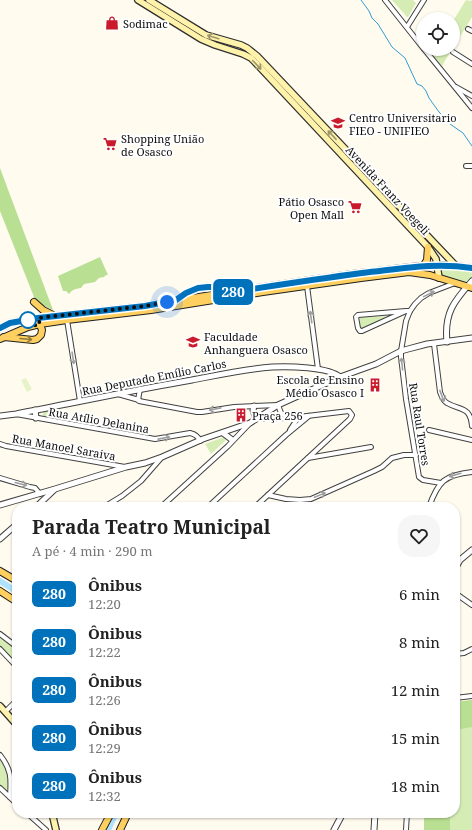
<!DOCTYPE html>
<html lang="pt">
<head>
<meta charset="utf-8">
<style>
  :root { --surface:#fff; --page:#f6f6f6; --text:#222; --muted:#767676 }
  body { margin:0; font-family:"Noto Serif",serif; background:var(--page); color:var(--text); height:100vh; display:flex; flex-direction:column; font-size:15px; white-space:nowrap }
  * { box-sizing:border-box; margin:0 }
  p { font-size:13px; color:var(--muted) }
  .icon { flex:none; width:22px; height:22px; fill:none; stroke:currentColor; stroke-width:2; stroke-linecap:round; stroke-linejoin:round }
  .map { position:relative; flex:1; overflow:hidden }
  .drawer { position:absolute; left:12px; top:502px; width:448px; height:316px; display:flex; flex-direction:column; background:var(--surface); border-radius:16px; box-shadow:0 1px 3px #0004 }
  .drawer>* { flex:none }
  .badge { padding:0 8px; border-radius:6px; font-size:14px; line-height:26px }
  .buttons { position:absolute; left:416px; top:12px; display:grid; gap:8px }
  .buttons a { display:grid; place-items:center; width:44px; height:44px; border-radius:50%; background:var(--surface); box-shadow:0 1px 3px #0004; font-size:20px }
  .you { position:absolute; width:20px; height:20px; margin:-10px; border:3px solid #fff; border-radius:50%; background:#1a73e8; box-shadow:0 0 0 6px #1a73e833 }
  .map>.badge { position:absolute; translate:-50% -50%; box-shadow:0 0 0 2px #fff }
  .round { display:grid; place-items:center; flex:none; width:42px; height:42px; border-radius:16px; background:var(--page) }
  .head { display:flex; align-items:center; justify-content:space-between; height:68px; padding:0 20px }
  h1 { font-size:19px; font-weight:700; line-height:30px }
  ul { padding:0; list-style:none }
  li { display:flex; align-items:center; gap:12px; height:48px; padding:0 20px }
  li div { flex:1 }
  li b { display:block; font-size:15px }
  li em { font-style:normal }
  li .badge { min-width:44px; font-weight:700; text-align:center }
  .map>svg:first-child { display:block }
  .green { fill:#d5edb5 }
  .forest { fill:#b9df93 }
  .pitch { fill:#e6f3c8 }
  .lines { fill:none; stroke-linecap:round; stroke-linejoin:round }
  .stream { stroke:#319dd7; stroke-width:1 }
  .river { stroke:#afe2fb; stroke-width:6 }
  .minor-casing { stroke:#414141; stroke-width:6 }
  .tertiary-casing { stroke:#414141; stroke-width:7 }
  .secondary-casing { stroke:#303030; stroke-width:8 }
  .primary-casing { stroke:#1f1f1f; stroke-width:8 }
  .minor { stroke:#fff; stroke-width:4 }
  .tertiary { stroke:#fff; stroke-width:5 }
  .secondary { stroke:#fff2aa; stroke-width:5.5 }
  .primary { stroke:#ffd05f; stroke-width:6 }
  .oneway { stroke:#9f976c }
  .oneway2 { stroke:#9f9f9f }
  .oneway3 { stroke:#93793b }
  .line-casing { stroke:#fff; stroke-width:9 }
  .line { stroke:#0072bc; stroke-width:6 }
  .walk { stroke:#0e0e0e; stroke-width:4; stroke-dasharray:0 7.2 }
  .stop-dot { fill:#fff; stroke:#0072bc; stroke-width:2 }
  .labels { text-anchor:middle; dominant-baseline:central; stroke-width:4; stroke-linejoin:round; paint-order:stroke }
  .poi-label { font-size:11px; fill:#0e0e0e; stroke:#fff; text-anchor:start }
  .street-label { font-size:11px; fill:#0e0e0e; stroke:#fff }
</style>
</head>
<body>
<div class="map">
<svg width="472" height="830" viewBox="0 0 472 830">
  <rect width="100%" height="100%" fill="#fffbef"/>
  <!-- green -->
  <g class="green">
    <path d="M 392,0 L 413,0 L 416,3 L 408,17 L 407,17 Z"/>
    <path d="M 466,0 L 470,1 L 472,0 L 472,17 L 453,48 L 453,21 Z"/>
    <path d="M 435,49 L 452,49 L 442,66 L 432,54 Z"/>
    <path d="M 443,268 L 472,271 L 472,277 L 466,282 L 440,275 Z"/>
    <path d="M 394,316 L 361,330 L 359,317 Z"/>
    <path d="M 54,409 L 53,418 L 43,416 L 43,411 Z"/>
    <path d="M 224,437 L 226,440 L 211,454 L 205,444 Z"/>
    <path d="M 0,637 L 17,649 L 17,664 L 0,646 Z"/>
    <path d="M 472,700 L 472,830 L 424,830 L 424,813 L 455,813 L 455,702 Z"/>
    <path d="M 0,758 C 10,771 10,776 7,792 L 0,786 Z"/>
  </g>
  <!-- forest -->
  <g class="forest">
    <path d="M 0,168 L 53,310 L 36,302 L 0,211 Z"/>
    <path d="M 100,257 L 108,275 L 106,275 L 104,277 L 99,278 L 95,282 L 84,284 L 81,288 C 75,289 73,289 69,294 L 66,291 L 63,291 L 58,276 Z"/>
    <path d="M 472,700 L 472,727 L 455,730 L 455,702 Z"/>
    <rect x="424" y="813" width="26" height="17"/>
  </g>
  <!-- pitch -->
  <path class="pitch" d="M 26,378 L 32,389 L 27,392 L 21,380 Z"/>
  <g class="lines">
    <!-- stream -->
    <path class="stream" d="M 361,0 L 369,11 L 372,18 L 378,24 L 392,47 L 405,58 L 417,84 L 422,86 L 426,91 L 429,98 L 439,112 L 450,124 L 463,133 L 472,146"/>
    <!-- river -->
    <g class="river">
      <path d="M 0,581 L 17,592"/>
      <path d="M 108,830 L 116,813"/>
    </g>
    <!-- minor casing -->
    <g class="minor-casing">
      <g id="minor">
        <path d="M 385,0 L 423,48"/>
        <path d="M 407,27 L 424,0"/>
        <path d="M 468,29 L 472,31"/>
        <path d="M 424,49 L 472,108"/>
        <path d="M 453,52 L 472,64"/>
        <path d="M 456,87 L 472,96"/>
        <path d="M 466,166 L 472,166"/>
        <path d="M 307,286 L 318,369"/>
        <path d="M 406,311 L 362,331 L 360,331 L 358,328 L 356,317 L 358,315 L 406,311 L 410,311"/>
        <path d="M 67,320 L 80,401"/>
        <path d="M 434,344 L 440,392 C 442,397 443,401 447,403 C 461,411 470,406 472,426"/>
        <path d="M 140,389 L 138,400 L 139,401 L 197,412 L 202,412 L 234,407 L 278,405 L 281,413 L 288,417"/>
        <path d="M 118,394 L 139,400"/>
        <path d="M 16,414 L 155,439 L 190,433 C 195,434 198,436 200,441"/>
        <path d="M 290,430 L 296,421 L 296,417"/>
        <path d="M 429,430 L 472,440"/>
        <path d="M 0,444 L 6,446 L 125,467"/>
        <path d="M 308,458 L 371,447"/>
        <path d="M 0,478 L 30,487 L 35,488 L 40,494"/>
        <path d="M 441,483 L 423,480 L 419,477 L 406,399 L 401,357 L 401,351 L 406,321 L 410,311 L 415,304 L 421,298 L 429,293 L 455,283"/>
        <path d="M 268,495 L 286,499 L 300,500 L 311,499 L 374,471 L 382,467 L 392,458 L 404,455 L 416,455"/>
        <path d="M 104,507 L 122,496 L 141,481 L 162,457"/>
        <path d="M 161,507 L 228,446 L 250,423"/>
        <path d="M 208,507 L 286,435 L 309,416"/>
        <path d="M 255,507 L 350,419 L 352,415 L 349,411 L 290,418 L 256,419"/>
        <path d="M 429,507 C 438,481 445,475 472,472"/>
        <path d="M 455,593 L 472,605"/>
        <path d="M 0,634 L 17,647"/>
        <path d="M 0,649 L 17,667"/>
        <path d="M 455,654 L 464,653 L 472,649"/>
        <path d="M 455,698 L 472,696"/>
        <path d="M 5,712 L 17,700"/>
        <path d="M 0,755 C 12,770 11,779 10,797"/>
        <path d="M 0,788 L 17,804"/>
        <path d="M 27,813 L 46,830"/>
        <path d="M 406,830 L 407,813"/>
      </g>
    </g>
    <!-- tertiary casing -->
    <g class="tertiary-casing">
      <g id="tertiary">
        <path d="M 447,342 C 444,313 454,301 472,281"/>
        <path d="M 254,406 L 253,410 L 256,419"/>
        <path d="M 35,410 L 36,418"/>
        <path d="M 0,416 L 16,414 C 74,403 133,390 192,380 C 218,375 245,369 272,367 C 288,366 329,367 340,377"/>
        <path d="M 223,433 L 231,439"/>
        <path d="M 0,505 L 55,489 L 126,467 L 145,463 L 162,457 L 203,439 L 250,423 L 278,405 L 340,377 L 376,364 L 401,351 L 408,349 L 427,344 L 472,338"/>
        <path d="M 36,507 L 54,490"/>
        <path d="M 0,539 L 17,524"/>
        <path d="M 455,569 L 460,560 L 472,550"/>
        <path d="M 334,830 L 343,813"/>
        <path d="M 374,830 L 375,813"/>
      </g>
    </g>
    <!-- secondary casing -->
    <g class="secondary-casing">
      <g id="secondary">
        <path d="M 138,0 L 201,39 L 215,45 L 243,54 L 251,58 L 255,62 L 428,247 L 436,259 L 439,278"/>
        <path d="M 149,0 L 206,35 L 241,45 L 247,48 L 257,56 L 455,265"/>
        <path d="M 0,706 L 17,725"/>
        <path d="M 52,813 L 56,830"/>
      </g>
    </g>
    <!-- primary casing -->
    <g class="primary-casing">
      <g id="primary">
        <path d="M 424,265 L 427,260 L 428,247"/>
        <path d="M 34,302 L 43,310 L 53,315"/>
        <path d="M 0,328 L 10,323 L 38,318 L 145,306 L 159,303 C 226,293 293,282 360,273 C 399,269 433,261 472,268"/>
        <path d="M 4,337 L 33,340 L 37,339 L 41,335 L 42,330 L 39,322"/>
        <path d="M 0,339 L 28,327 L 40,324 L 67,320 L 151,310 L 263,292 L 361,278 L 409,272 L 430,275 L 472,288"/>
        <path d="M 0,571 L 17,581"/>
        <path d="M 0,591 L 17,602"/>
        <path d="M 102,830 L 111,813"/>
        <path d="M 120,830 L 128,813"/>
      </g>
    </g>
    <!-- minor -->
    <use href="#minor" class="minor"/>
    <!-- tertiary -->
    <use href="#tertiary" class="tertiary"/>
    <!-- secondary -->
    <use href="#secondary" class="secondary"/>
    <!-- primary -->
    <use href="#primary" class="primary"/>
  </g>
  <!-- one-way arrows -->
  <defs><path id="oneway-shaft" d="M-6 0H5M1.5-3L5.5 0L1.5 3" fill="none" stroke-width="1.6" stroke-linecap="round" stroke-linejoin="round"/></defs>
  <g class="oneway">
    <use href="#oneway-shaft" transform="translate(213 37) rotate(-163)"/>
    <use href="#oneway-shaft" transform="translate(257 65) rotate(46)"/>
    <use href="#oneway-shaft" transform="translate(332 135) rotate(-133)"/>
  </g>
  <g class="oneway2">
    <use href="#oneway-shaft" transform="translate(429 294) rotate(-26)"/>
    <use href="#oneway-shaft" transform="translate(311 317) rotate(-98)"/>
    <use href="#oneway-shaft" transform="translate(73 358) rotate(81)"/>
    <use href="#oneway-shaft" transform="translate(402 364) rotate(-96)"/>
    <use href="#oneway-shaft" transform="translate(442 396) rotate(69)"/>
    <use href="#oneway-shaft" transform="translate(215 409) rotate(169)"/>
    <use href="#oneway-shaft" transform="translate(164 438) rotate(-11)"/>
    <use href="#oneway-shaft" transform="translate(455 475) rotate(164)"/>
    <use href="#oneway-shaft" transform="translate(21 484) rotate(14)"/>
    <use href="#oneway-shaft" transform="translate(320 495) rotate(-22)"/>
  </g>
  <use class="oneway3" href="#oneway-shaft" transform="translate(26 339) rotate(5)"/>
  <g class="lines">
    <!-- line casing -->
    <g class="line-casing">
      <path id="line" d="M 0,328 L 10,323 L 38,318 L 145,306 L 176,300 L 186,293 L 198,288 L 208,287 L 214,287 L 226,293 C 271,286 317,279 362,273 C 400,269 434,262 472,268"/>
    </g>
    <!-- line -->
    <use href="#line" class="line"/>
    <!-- walk -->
    <path class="walk" d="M 28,320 L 28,327 L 40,324 L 38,318 L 145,306 L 167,302"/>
  </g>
  <!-- icons -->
  <defs>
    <g id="shop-bare" transform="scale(1.08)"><path d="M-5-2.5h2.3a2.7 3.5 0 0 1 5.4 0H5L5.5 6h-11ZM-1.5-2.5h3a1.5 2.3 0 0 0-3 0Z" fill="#c91b2c" stroke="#fff" stroke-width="2.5" paint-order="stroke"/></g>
    <g id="university-bare" transform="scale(1.08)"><path d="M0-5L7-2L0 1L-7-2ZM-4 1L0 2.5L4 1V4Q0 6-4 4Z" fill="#c91b2c" stroke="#fff" stroke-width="2.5" paint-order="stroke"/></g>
    <g id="supermarket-bare" transform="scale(1.08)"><path d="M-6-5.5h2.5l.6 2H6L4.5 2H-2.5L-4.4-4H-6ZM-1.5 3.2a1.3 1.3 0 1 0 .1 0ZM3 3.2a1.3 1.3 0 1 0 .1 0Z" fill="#c91b2c" stroke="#fff" stroke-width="2.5" paint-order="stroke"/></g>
    <g id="building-bare" transform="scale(1.08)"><path d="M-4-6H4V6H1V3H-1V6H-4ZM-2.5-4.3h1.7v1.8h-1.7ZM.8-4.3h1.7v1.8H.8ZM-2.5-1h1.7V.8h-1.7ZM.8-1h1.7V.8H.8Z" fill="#c91b2c" stroke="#fff" stroke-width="2.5" paint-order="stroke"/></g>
  </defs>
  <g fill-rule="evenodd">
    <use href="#shop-bare" x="112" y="23"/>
    <use href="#university-bare" x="338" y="123"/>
    <use href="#supermarket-bare" x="110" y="144"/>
    <use href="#supermarket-bare" x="355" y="207"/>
    <use href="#university-bare" x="193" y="342"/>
    <use href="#building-bare" x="375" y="385"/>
    <use href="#building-bare" x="241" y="415"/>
  </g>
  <!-- markers -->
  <circle class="stop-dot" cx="28" cy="320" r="8"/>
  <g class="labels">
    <!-- poi labels -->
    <g class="poi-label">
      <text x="123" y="23">Sodimac</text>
      <text x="349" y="117">Centro Universitario<tspan x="349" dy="13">FIEO - UNIFIEO</tspan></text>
      <text x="121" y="138">Shopping União<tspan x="121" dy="13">de Osasco</tspan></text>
      <text x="344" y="201" text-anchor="end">Pátio Osasco<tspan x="344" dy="13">Open Mall</tspan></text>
      <text x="204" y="336">Faculdade<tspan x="204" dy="13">Anhanguera Osasco</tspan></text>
      <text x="364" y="379" text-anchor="end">Escola de Ensino<tspan x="364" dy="13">Médio Osasco I</tspan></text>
      <text x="252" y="415">Praça 256</text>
    </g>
    <!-- street labels -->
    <g class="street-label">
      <text transform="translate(388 190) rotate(47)">Avenida Franz Voegeli</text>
      <text transform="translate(154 377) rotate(-11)">Rua Deputado Emílio Carlos</text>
      <text transform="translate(99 420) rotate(10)">Rua Atílio Delanina</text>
      <text transform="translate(420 424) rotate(81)">Rua Raul Torres</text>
      <text transform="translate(64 447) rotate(10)">Rua Manoel Saraiva</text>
    </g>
  </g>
</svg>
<div class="buttons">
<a><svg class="icon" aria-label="locate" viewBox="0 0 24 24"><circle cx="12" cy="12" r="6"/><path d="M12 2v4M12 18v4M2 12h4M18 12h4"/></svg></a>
</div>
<div class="you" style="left:167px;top:302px"></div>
<b class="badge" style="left:233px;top:292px;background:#0072bc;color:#fff">280</b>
<section class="drawer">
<div class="head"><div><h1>Parada Teatro Municipal</h1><p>A pé · 4 min · 290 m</p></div><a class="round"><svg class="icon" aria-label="heart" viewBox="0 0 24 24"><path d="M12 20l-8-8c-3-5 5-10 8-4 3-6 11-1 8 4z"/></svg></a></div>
<ul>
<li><span class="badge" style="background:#0072bc;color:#fff">280</span><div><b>Ônibus</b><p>12:20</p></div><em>6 min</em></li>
<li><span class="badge" style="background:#0072bc;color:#fff">280</span><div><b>Ônibus</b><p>12:22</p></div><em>8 min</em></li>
<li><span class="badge" style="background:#0072bc;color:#fff">280</span><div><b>Ônibus</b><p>12:26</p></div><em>12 min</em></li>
<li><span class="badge" style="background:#0072bc;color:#fff">280</span><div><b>Ônibus</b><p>12:29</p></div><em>15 min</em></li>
<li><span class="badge" style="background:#0072bc;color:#fff">280</span><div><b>Ônibus</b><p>12:32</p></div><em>18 min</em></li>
</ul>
</section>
</div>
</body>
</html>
